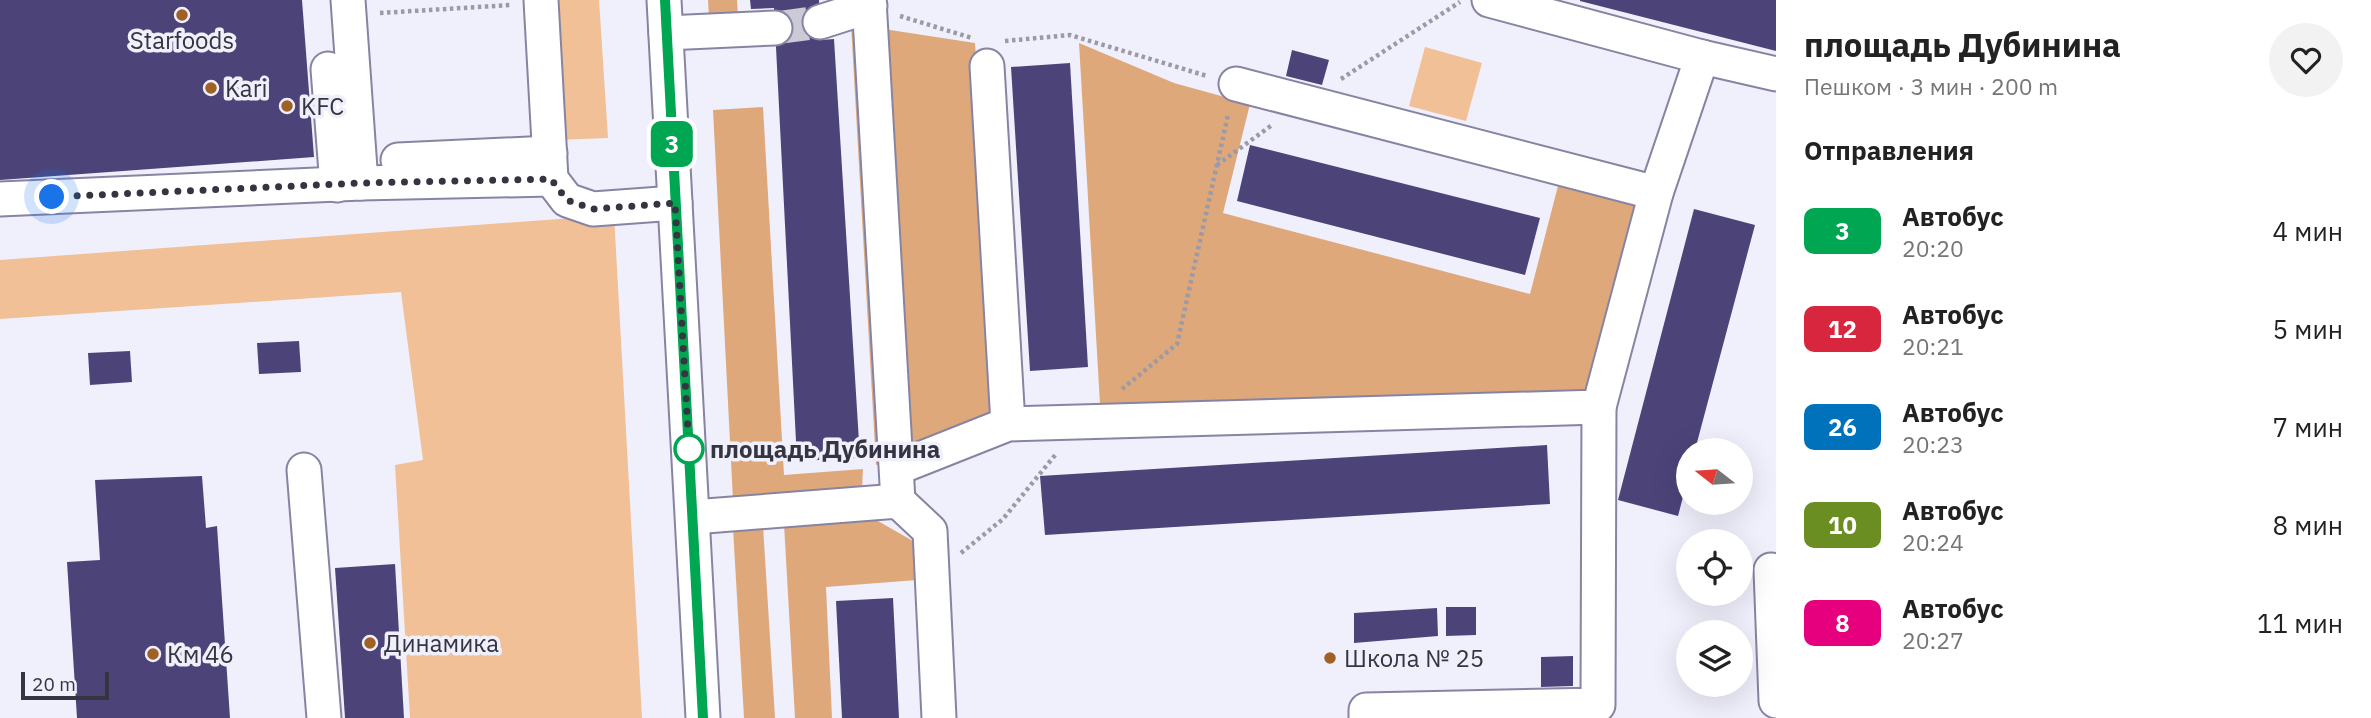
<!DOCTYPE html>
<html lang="ru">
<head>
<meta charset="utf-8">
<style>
  :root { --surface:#fff; --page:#f2f2f2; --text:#222; --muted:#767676 }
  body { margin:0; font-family:"IBM Plex Sans",sans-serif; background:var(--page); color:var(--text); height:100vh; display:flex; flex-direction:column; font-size:26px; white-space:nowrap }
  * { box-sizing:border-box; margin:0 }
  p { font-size:23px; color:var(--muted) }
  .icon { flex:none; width:38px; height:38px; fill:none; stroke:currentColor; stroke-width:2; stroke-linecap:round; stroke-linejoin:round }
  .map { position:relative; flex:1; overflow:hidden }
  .side { display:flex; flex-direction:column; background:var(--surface); width:595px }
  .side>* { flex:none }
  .badge { padding:0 14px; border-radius:10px; font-size:24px; line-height:46px }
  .needle { width:46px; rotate:287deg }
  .fabs { position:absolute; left:1676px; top:438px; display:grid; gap:14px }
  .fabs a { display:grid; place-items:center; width:77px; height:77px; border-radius:50%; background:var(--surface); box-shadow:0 7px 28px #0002; font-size:35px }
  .scale { position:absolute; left:21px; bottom:18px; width:88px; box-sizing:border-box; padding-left:7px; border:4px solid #353441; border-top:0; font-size:19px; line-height:24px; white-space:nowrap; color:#353441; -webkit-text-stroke:5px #f0effc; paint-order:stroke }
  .you { position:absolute; width:35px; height:35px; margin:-18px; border:5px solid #fff; border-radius:50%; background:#1a73e8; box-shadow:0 0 0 10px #1a73e833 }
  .map>.badge { position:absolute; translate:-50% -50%; box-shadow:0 0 0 4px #fff }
  h2 { padding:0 28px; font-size:26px; line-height:63px }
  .round { display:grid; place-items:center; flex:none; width:74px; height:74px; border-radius:37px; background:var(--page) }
  .summary { display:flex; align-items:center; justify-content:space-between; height:119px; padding:0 28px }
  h1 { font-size:33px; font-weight:800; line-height:52px }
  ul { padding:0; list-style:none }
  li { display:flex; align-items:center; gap:21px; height:98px; padding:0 28px }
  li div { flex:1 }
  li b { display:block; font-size:26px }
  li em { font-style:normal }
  li .badge { min-width:77px; font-weight:700; text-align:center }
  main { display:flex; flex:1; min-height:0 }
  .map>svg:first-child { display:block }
  .green { fill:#f1c097 }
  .forest { fill:#dea87b }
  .building { fill:#4c4479 }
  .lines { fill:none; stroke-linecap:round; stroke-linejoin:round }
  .minor-tunnel { stroke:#cbcad7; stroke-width:33; stroke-dasharray:33 17; stroke-linecap:butt }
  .minor-casing { stroke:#8784a2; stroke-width:37 }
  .path { stroke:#9b9aa7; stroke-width:4.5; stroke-dasharray:3.5 3.5; stroke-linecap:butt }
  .minor { stroke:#fff; stroke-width:33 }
  .line-casing { stroke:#fff; stroke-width:16 }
  .line { stroke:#00a651; stroke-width:10 }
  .walk { stroke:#353441; stroke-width:7; stroke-dasharray:0 12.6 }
  .poi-dot { fill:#9f6126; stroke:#f0effc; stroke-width:2.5 }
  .stop-dot { fill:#fff; stroke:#00a651; stroke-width:3.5 }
  .labels { text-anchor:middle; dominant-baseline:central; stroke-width:7; stroke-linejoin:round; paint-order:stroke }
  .poi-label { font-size:24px; fill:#353441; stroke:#f0effc; text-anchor:start }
  .stop-label { font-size:24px; font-weight:bold; fill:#353441; stroke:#f0effc; text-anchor:start }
</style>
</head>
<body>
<main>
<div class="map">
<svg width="1776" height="718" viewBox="0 0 1776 718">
  <rect width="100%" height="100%" fill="#f0effc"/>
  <!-- green -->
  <g class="green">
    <path d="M 550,0 L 599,0 L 608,138 L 556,140 Z"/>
    <path d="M 1425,47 L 1482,63 L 1466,121 L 1409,106 Z"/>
    <path d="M 614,215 L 642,718 L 410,718 L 395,465 L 423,460 L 401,292 L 0,319 L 0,260 Z"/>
  </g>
  <!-- forest -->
  <g class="forest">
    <path d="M 708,0 L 737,0 L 738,16 L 709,18 Z"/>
    <path d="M 851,24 L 975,43 L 998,420 L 876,465 Z"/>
    <path d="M 1079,43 L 1174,83 L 1250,104 L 1223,213 L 1530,294 L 1559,182 L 1641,201 L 1589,394 L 1100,404 Z"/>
    <path d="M 763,107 L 784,475 L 863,469 L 862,488 L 733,500 L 713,110 Z"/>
    <path d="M 871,517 L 913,541 L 917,580 L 826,587 L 832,718 L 795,718 L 784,524 Z"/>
    <path d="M 763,526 L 775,718 L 744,718 L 733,528 Z"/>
  </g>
  <!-- building -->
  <g class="building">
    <path d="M 0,0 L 302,0 L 314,157 L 0,180 Z"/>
    <path d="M 750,0 L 819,0 L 821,40 L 834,39 L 860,458 L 797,461 L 774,8 L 751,9 Z"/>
    <path d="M 1580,0 L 1776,0 L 1776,51 L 1580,1 Z"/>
    <path d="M 1292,50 L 1329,60 L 1322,85 L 1286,76 Z"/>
    <path d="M 1070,63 L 1088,367 L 1030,371 L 1011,67 Z"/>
    <path d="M 1250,145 L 1540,218 L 1525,275 L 1237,201 Z"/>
    <path d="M 1694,209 L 1755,225 L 1695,450 L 1689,450 L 1689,474 L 1678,516 L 1618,500 Z"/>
    <path d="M 299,341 L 301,372 L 259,374 L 257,343 Z"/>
    <path d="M 130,351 L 132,382 L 90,385 L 88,353 Z"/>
    <path d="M 1547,445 L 1550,504 L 1045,535 L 1040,476 Z"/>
    <path d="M 202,476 L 206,528 L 217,526 L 230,718 L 77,718 L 67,562 L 100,560 L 95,480 Z"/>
    <path d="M 395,564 L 404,718 L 345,718 L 335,568 Z"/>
    <path d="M 893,598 L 899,718 L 842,718 L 836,601 Z"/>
    <path d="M 1446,607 L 1476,607 L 1476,635 L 1446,636 Z"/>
    <path d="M 1437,608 L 1438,636 L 1354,643 L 1354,613 Z"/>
    <path d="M 1573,656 L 1573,686 L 1541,687 L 1541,657 Z"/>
  </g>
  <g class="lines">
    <!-- minor-tunnel -->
    <path class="minor-tunnel" d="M 775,28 L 820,22"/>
    <!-- minor casing -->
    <g class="minor-casing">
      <g id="minor">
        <path d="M 348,0 L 361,183"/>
        <path d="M 541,0 L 551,179 L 567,200 L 593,209 L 675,203"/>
        <path d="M 664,0 L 703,718"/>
        <path d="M 869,0 L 898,501"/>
        <path d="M 1489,0 L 1702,57 L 1776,74"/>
        <path d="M 820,22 L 870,6"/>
        <path d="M 666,33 L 775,28"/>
        <path d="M 987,66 L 1008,424"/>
        <path d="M 328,69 L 337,185"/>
        <path d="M 1236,84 L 1656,193"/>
        <path d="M 398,160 L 550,153"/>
        <path d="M 0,199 L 361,183 L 551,179"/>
        <path d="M 897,468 L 1008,424 L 1599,407 L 1656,193 L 1702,57"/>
        <path d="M 304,470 L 324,718"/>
        <path d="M 693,517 L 898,501 L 930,531 L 939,718"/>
        <path d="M 1776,571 L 1771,570 L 1776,701"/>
        <path d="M 1366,718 L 1366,710 L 1598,705 L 1599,407"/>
      </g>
    </g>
    <!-- path -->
    <g class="path">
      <path d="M 380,13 L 511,5"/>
      <path d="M 900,16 L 972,38"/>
      <path d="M 1005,41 L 1070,35 L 1207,76"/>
      <path d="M 1341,79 L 1460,2"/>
      <path d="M 1217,165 L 1272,125"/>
      <path d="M 1122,389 L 1177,344 L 1228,115"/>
      <path d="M 961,553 L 1003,519 L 1056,454"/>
    </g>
    <!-- minor -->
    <use href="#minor" class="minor"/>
  </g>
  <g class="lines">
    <!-- line casing -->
    <g class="line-casing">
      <path id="line" d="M 665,0 L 703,718"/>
    </g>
    <!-- line -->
    <use href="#line" class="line"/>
    <!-- walk -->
    <path class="walk" d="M 52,197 L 361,183 L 551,179 L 567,200 L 593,209 L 675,203 L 689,449"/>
  </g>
  <!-- markers -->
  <g class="poi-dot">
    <circle cx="182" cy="15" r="7"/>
    <circle cx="211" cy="88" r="7"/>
    <circle cx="287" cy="106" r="7"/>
    <circle cx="370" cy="643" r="7"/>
    <circle cx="153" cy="654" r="7"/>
    <circle cx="1330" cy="658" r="7"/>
  </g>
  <circle class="stop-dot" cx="689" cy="449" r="14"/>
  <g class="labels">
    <!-- poi labels -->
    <g class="poi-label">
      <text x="182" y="40" text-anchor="middle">Starfoods</text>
      <text x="225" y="88">Kari</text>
      <text x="301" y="106">KFC</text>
      <text x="384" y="643">Динамика</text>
      <text x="167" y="654">Км 46</text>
      <text x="1344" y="658">Школа № 25</text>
    </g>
    <!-- stop labels -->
    <g class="stop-label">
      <text x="710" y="449">площадь Дубинина</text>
    </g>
  </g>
</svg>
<div class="fabs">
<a><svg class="needle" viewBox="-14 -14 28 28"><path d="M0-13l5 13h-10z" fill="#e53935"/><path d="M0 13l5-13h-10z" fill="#767676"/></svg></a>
<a><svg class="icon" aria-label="locate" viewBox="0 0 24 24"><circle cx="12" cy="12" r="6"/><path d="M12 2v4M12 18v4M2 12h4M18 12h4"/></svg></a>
<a><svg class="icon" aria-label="layers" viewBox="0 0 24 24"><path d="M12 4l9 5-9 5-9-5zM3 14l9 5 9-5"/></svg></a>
</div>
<div class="scale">20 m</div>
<div class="you" style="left:52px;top:197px"></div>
<b class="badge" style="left:672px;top:144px;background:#00a651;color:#fff">3</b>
</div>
<section class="side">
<div class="summary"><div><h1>площадь Дубинина</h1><p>Пешком · 3 мин · 200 m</p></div><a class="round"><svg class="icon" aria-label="heart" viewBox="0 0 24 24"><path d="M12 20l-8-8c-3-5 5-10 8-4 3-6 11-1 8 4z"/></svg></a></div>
<h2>Отправления</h2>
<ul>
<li><span class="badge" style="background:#00a651;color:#fff">3</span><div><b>Автобус</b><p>20:20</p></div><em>4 мин</em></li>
<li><span class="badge" style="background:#d7263d;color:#fff">12</span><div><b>Автобус</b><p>20:21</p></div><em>5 мин</em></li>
<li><span class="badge" style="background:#0072bc;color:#fff">26</span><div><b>Автобус</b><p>20:23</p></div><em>7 мин</em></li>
<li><span class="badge" style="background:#6b8e23;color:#fff">10</span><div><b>Автобус</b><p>20:24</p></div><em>8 мин</em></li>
<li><span class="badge" style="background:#e6007e;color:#fff">8</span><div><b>Автобус</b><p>20:27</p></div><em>11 мин</em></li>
</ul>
</section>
</main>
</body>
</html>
